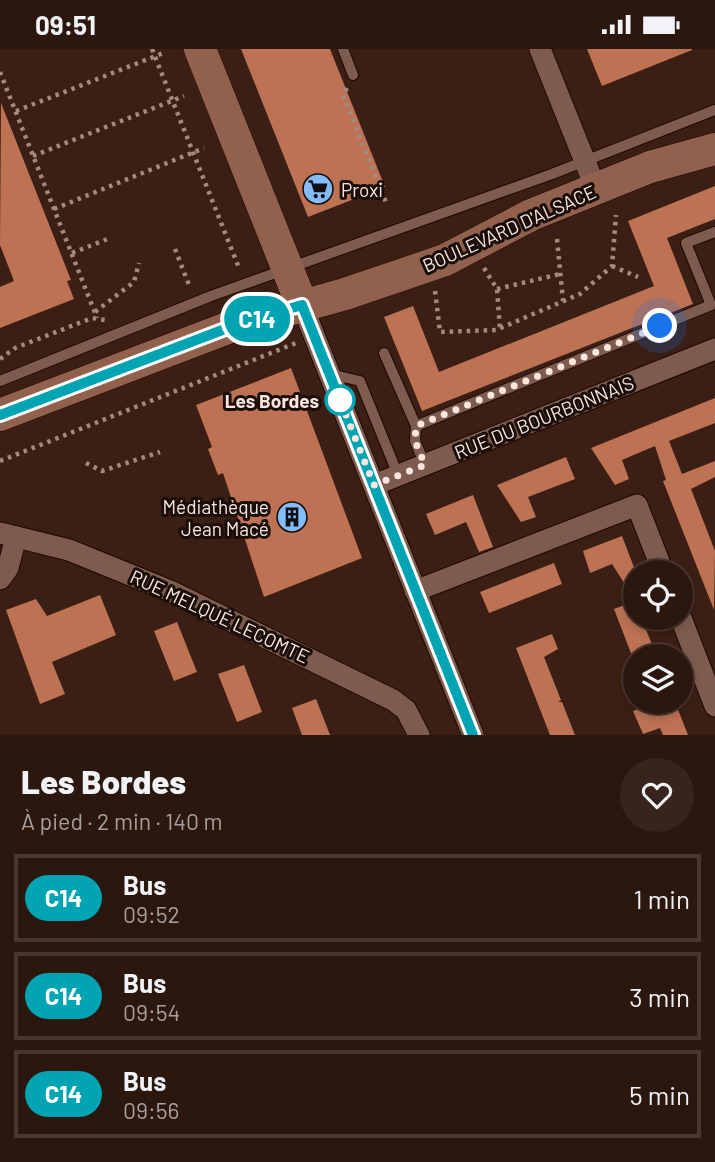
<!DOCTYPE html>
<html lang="fr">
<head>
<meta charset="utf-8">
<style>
  :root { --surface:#2c170f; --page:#38241d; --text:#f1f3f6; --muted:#a69f9e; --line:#48362f }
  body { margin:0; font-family:Barlow,sans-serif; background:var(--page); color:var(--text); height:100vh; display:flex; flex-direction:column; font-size:26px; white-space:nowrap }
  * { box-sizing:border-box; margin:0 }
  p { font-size:23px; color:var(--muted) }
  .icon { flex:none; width:38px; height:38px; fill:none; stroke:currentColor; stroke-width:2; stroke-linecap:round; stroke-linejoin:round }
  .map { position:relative; height:686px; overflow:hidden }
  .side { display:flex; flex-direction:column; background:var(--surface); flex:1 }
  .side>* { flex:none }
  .badge { padding:0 14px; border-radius:23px; font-size:24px; line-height:46px }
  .tools { position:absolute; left:623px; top:511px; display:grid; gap:14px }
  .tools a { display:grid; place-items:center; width:70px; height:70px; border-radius:50%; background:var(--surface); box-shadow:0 4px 10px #0003,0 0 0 2px var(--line); font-size:35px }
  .you { position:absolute; width:35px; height:35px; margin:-18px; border:5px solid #fff; border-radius:50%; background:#1a73e8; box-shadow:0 0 0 10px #1a73e833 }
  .map>.badge { position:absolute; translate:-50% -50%; box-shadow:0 0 0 4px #fff }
  .round { display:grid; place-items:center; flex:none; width:74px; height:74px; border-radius:37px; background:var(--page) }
  .head { display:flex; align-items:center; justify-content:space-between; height:119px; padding:0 21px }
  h1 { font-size:33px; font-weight:800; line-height:52px }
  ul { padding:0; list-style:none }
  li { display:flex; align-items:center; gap:21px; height:88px; margin:0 14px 10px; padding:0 7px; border:4px solid var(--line); border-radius:0px }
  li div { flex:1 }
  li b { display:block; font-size:26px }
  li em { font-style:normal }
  li .badge { min-width:77px; font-weight:700; text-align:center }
  .status { display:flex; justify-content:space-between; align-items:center; height:49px; padding:0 35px; background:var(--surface); direction:ltr }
  .status svg { height:19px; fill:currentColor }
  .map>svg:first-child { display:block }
  .building { fill:#bd7254 }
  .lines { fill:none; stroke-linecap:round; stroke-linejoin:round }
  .lane-casing { stroke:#210701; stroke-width:12 }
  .street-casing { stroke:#210701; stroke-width:23 }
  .secondary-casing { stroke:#210701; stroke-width:33 }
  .path { stroke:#a28a82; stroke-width:4.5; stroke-dasharray:3.5 5; stroke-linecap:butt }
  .lane { stroke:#7d5c4f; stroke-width:10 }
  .street { stroke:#7d5c4f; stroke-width:21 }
  .secondary { stroke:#91614e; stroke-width:32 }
  .line-casing { stroke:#fff; stroke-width:16 }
  .line { stroke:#00a4b2; stroke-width:10 }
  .walk { stroke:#fae6df; stroke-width:7; stroke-dasharray:0 12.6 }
  .stop-dot { fill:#fff; stroke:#00a4b2; stroke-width:3.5 }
  .labels { text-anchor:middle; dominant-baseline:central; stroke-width:6; stroke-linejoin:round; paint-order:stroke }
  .poi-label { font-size:19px; fill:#fae6df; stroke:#190d08; text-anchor:start }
  .street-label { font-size:19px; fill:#fae6df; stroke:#190d08 }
  .stop-label { font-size:19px; font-weight:bold; fill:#fae6df; stroke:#190d08; text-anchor:end }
</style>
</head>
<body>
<div class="status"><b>09:51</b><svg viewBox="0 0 49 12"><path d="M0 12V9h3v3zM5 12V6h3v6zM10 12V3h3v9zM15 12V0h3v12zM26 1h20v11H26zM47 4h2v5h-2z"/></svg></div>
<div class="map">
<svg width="715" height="686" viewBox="0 0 715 686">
  <rect width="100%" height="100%" fill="#3b1f14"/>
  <!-- building -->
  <g class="building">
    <path d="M 241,0 L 330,0 L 385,138 L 308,168 Z"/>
    <path d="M 587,0 L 692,0 L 692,1 L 602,37 Z"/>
    <path d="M 1,54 L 71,231 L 67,232 L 74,250 L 0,279 L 0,238 L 14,232 L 0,196 Z"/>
    <path d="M 715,137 L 715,170 L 667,189 L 693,255 L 422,362 L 384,268 L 413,257 L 439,323 L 654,237 L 628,172 Z"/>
    <path d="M 291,319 L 362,509 L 264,548 L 223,424 L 218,426 L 208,400 L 212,398 L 196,356 Z"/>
    <path d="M 715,349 L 715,374 L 669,392 L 682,425 L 715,412 L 715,428 L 691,440 L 715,502 L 714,561 L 663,432 L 666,431 L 655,397 L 622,411 L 629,430 L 615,436 L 591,399 Z"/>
    <path d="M 566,408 L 575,430 L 528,448 L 536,468 L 521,473 L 497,436 Z"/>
    <path d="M 473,446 L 493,498 L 479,503 L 466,473 L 435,486 L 426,465 Z"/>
    <path d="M 622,487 L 635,521 L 635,551 L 612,515 L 590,524 L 583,502 Z"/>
    <path d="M 554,514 L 562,535 L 489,564 L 480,543 Z"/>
    <path d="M 100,546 L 116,586 L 52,613 L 65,645 L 40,655 L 6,561 L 36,550 L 47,567 Z"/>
    <path d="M 635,552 L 635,569 L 641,569 L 657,607 L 635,607 L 634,612 L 614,560 Z"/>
    <path d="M 177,573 L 197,623 L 174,632 L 154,582 Z"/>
    <path d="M 552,585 L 558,600 L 544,608 L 561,651 L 558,653 L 562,653 L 575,686 L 550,686 L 516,599 Z"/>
    <path d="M 244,616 L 262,663 L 237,673 L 218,625 Z"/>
    <path d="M 316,650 L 330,686 L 302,686 L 292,659 Z"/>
    <path d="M 657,653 L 675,653 L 688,686 L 663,686 L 660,679 L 643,685 L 633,662 Z"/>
  </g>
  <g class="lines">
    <!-- lane casing -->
    <g class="lane-casing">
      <g id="lane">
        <path d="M 343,0 L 353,26"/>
        <path d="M 384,304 L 416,377 L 711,256 L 686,194 L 715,183"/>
        <path d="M 330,325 L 360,332 L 398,426"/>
        <path d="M 0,332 L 211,247 L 552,125 L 715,61"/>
        <path d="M 416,377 L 415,392 L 425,416"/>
      </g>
    </g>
    <!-- street casing -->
    <g class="street-casing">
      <g id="street">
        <path d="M 540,0 L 596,140"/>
        <path d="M 302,256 L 473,686"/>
        <path d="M 374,436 L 715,300"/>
        <path d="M 0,484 L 69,501 L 170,542 L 393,651 L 406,661 L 419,686"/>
        <path d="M 0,530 L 8,519 L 16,488"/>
        <path d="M 415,542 L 637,456 L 663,523"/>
        <path d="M 681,569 L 715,657"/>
      </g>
    </g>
    <!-- secondary casing -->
    <g class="secondary-casing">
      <g id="secondary">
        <path d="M 200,0 L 302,256"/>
        <path d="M 0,366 L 238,275 L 345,245 L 445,211 L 531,166 L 650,118 L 715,100"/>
      </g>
    </g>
    <!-- path -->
    <g class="path">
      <path d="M 152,0 L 239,219"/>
      <path d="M 0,23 L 97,269"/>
      <path d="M 347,39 L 343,46 L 387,156"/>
      <path d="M 16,62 L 166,3"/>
      <path d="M 33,107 L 184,47"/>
      <path d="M 54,160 L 204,99"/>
      <path d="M 557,190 L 563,252"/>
      <path d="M 175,200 L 189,236"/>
      <path d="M 72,204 L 110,189"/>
      <path d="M 612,217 L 638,228"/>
      <path d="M 484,219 L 497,240 L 500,280"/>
      <path d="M 497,240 L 560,225"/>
      <path d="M 435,242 L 440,283 L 496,281 L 580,245 L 612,217 L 616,166"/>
      <path d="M 95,263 L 134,233 L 139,214"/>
      <path d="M 0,310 L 15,299 L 92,269 L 105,271"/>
      <path d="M 0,412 L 296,294"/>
      <path d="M 86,414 L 102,422 L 160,403"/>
    </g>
    <!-- lane -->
    <use href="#lane" class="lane"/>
    <!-- street -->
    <use href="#street" class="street"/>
    <!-- secondary -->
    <use href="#secondary" class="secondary"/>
  </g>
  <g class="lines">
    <!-- line casing -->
    <g class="line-casing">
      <path id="line" d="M 0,366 L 238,275 L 302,256 L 473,686"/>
    </g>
    <!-- line -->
    <use href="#line" class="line"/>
    <!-- walk -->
    <path class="walk" d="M 340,351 L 336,341 L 374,436 L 425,416 L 415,392 L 416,377 L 660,277"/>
  </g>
  <!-- icons -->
  <defs>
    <g id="supermarket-disc" transform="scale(1.575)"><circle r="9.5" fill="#83bcfb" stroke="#190d08"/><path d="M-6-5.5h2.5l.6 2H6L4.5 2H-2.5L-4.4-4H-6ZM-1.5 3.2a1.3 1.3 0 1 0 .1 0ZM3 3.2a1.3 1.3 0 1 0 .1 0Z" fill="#111"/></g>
    <g id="building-disc" transform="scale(1.575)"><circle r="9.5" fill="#83bcfb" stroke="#190d08"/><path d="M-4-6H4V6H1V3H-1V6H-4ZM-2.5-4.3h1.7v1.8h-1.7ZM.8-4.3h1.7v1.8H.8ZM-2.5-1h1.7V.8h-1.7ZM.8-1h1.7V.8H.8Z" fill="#111"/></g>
  </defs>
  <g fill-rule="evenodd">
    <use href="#supermarket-disc" x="318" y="140"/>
    <use href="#building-disc" x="292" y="468"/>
  </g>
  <!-- markers -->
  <circle class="stop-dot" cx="340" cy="351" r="14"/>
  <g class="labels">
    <!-- poi labels -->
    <g class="poi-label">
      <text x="341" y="140">Proxi</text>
      <text x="269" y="457" text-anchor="end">Médiathèque<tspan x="269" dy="22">Jean Macé</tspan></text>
    </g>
    <!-- street labels -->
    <g class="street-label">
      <text transform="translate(509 179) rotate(-24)">BOULEVARD D'ALSACE</text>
      <text transform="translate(544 368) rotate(-22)">RUE DU BOURBONNAIS</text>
      <text transform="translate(220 567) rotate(25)">RUE MELQUÉ LECOMTE</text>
    </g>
    <!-- stop labels -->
    <g class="stop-label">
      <text x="319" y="351">Les Bordes</text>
    </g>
  </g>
</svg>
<div class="tools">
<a><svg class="icon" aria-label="locate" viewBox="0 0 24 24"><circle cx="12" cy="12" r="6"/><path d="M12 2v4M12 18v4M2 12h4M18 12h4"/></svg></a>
<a><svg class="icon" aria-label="layers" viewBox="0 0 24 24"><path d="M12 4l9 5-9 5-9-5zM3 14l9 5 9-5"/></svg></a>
</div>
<div class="you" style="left:660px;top:277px"></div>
<b class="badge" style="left:257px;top:270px;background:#00a4b2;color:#fff">C14</b>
</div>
<section class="side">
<div class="head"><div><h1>Les Bordes</h1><p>À pied · 2 min · 140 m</p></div><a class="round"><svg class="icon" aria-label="heart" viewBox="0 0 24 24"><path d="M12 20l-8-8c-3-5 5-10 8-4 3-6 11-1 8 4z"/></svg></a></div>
<ul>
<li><span class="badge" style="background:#00a4b2;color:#fff">C14</span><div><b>Bus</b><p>09:52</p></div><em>1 min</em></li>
<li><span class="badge" style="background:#00a4b2;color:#fff">C14</span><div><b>Bus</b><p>09:54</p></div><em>3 min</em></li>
<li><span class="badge" style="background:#00a4b2;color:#fff">C14</span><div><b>Bus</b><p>09:56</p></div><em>5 min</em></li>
</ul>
</section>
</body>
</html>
